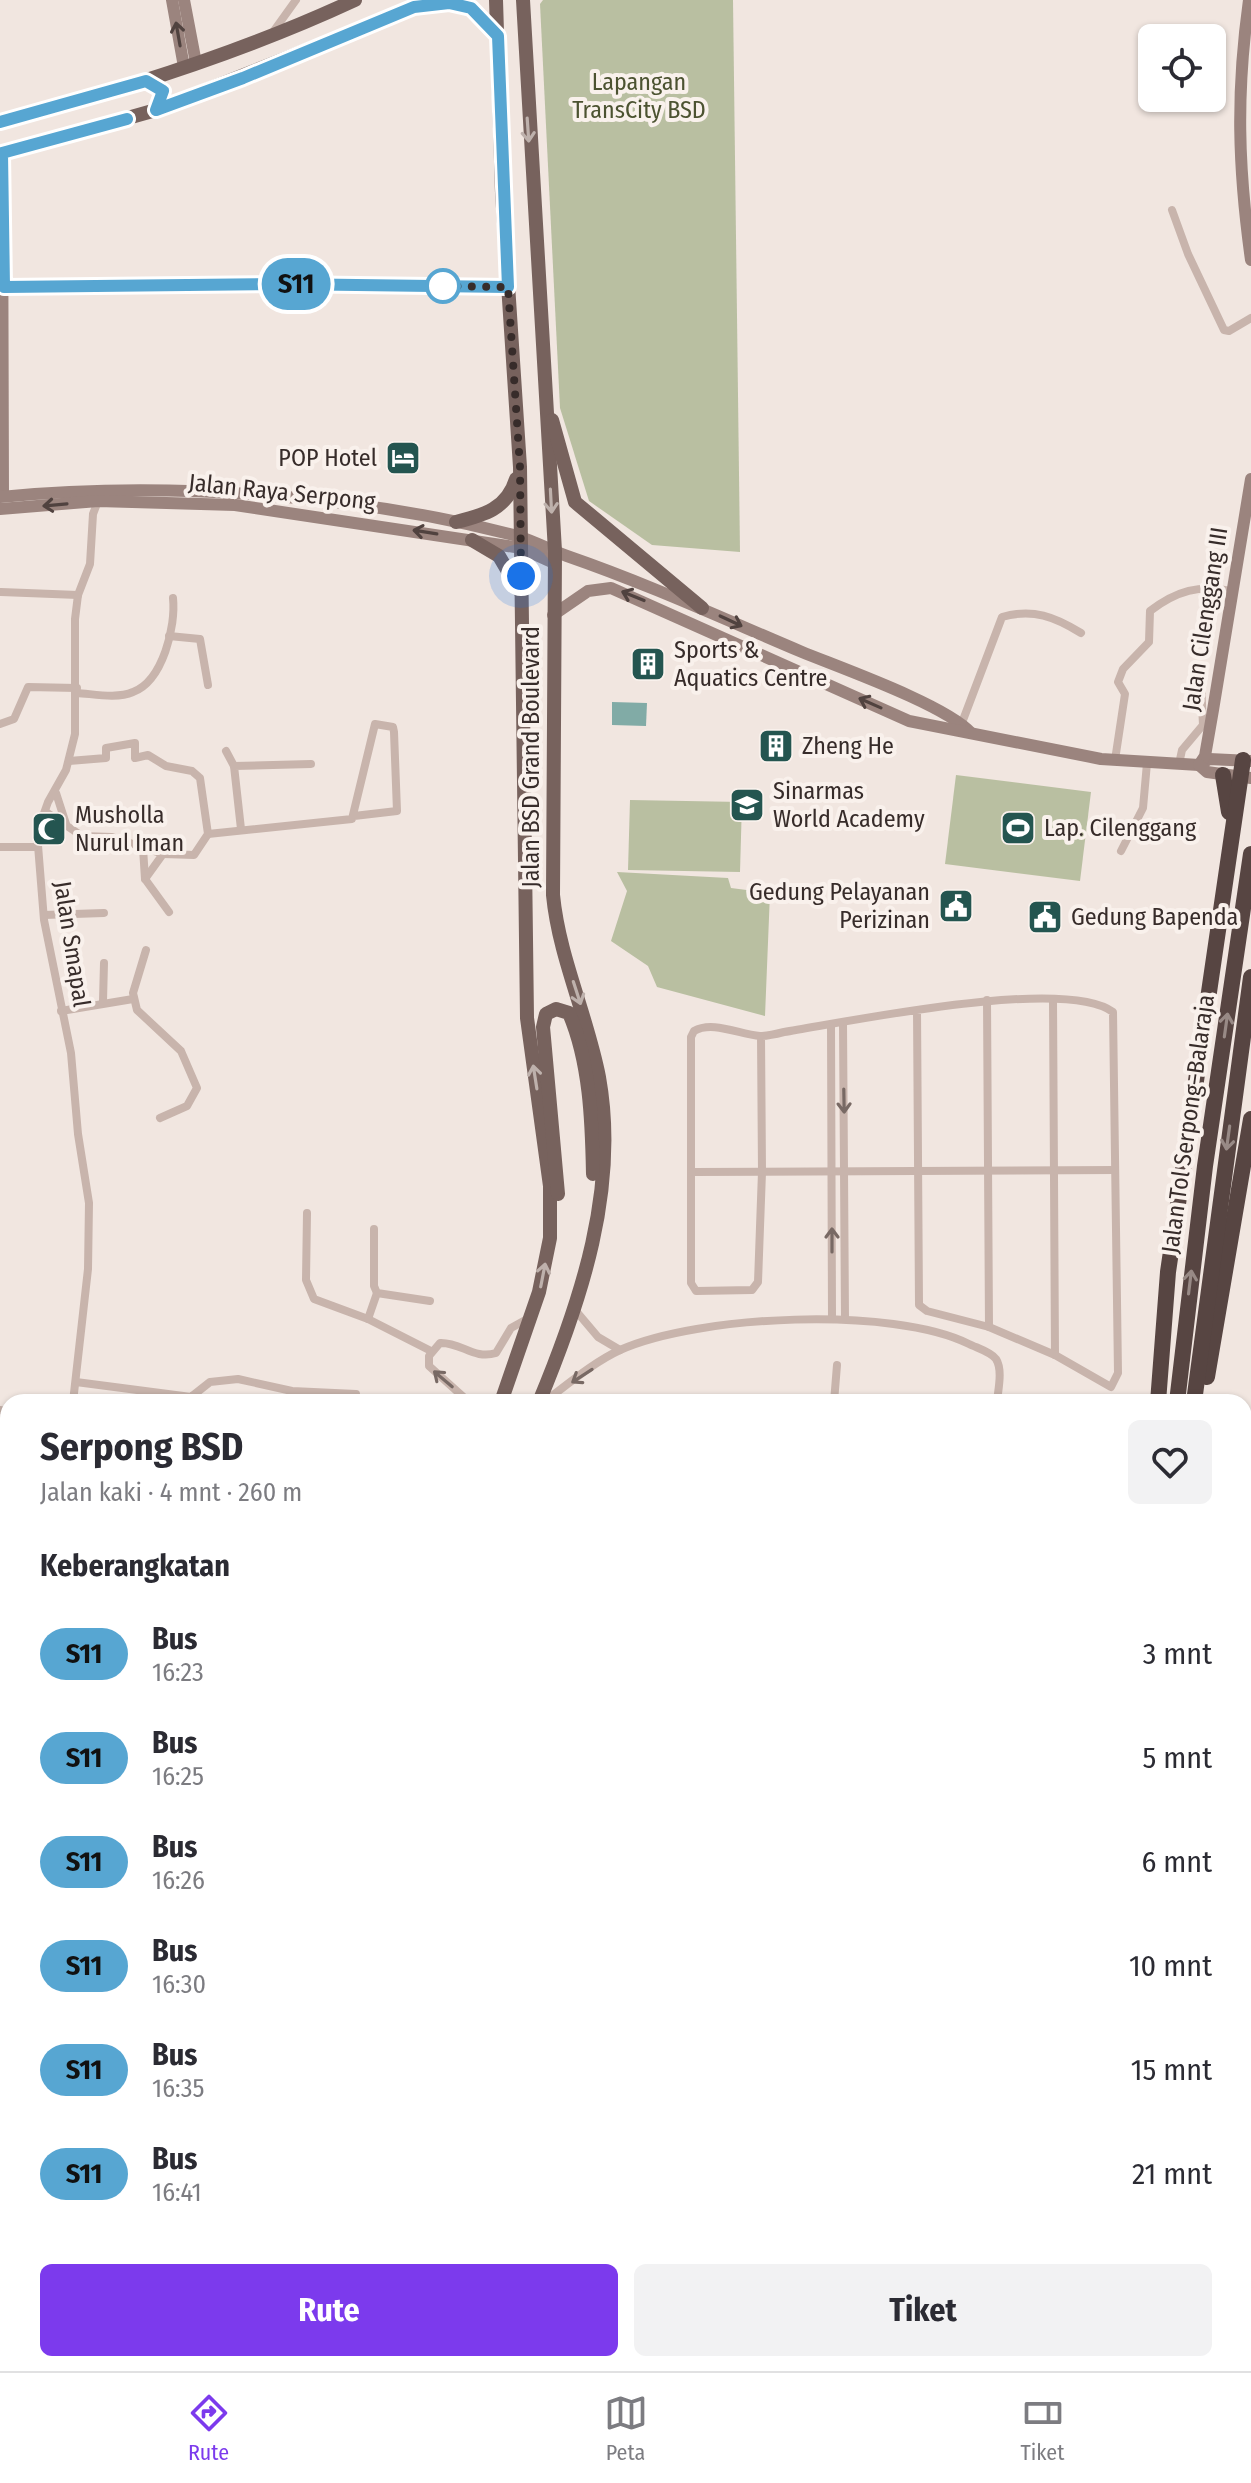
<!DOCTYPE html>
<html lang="id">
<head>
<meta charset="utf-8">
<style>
  :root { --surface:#fff; --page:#f2f2f3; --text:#2b2b33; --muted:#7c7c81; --line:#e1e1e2; --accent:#7c3aed }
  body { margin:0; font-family:"Fira Sans Condensed",sans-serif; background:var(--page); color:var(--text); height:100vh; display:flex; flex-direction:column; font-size:30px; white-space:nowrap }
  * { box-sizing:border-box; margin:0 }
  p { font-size:26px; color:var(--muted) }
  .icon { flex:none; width:44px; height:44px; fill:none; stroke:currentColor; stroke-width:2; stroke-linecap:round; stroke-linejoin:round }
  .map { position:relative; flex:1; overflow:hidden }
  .panel { position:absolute; left:0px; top:1394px; width:1252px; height:978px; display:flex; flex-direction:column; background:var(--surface); border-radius:24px 24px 0 0; box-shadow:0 2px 6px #0004 }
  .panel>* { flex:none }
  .badge { padding:0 16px; border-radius:26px; font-size:28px; line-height:52px }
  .fabs { position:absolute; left:1138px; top:24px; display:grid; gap:16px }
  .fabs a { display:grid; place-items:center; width:88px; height:88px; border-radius:12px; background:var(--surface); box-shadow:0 2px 6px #0004; font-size:40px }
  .you { position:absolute; width:40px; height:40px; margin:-20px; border:6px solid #fff; border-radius:50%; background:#1a73e8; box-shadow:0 0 0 12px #1a73e833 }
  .map>.badge { position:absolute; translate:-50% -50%; box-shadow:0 0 0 4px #fff }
  h2 { padding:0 40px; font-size:30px; line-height:72px }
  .round { display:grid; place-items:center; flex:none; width:84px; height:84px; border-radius:12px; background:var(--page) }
  .head { display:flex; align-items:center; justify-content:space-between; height:136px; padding:0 40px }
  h1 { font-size:38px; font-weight:700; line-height:60px }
  .button { display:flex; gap:16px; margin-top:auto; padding:16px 40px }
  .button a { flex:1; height:92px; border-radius:12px; background:var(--accent); color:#fff; font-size:32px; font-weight:700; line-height:92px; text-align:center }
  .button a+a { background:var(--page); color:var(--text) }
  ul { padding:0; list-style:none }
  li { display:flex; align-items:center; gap:24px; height:104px; padding:0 40px }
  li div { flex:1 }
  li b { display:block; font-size:30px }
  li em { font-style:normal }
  li .badge { min-width:88px; font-weight:700; text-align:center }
  .tab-bar { display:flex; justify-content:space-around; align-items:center; height:112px; border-top:2px solid var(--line); background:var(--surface); font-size:22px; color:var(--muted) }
  .tab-bar a { display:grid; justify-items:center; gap:4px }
  .tab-bar .selected { color:var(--accent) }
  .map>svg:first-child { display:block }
  .green { fill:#b9bfa1 }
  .water { fill:#81aba6 }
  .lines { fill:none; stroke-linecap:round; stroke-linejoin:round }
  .stream { stroke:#81aba6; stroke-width:3 }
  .street { stroke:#c8b4ac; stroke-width:8 }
  .secondary { stroke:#9b847e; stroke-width:12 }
  .primary { stroke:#77625d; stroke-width:14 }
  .highway { stroke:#574542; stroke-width:16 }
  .oneway { stroke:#50423f }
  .oneway2 { stroke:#beb1ac }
  .oneway3 { stroke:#988a86 }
  .oneway4 { stroke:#786964 }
  .line-casing { stroke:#fff; stroke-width:18 }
  .line { stroke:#57a6d2; stroke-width:12 }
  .walk { stroke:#372c2a; stroke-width:8; stroke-dasharray:0 14.4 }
  .stop-dot { fill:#fff; stroke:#57a6d2; stroke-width:4 }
  .labels { text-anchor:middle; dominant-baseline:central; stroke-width:8; stroke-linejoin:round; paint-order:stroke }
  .park-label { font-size:24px; fill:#4c5331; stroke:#f9f1ec }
  .poi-label { font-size:24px; fill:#372c2a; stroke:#f9f1ec; text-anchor:start }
  .street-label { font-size:24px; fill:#372c2a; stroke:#f9f1ec }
</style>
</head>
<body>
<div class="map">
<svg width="1251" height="2371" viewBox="0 0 1251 2371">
  <rect width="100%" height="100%" fill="#f1e6e0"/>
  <!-- green -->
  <g class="green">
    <path d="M 543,0 L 733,0 L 740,552 L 652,545 L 589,501 L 560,408 L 540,4 Z"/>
    <path d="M 956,775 L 1091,792 L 1080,881 L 945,864 Z"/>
    <path d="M 630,800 L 742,802 L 740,872 L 628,870 Z"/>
    <path d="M 617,872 L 728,878 L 731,888 L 770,893 L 765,1016 L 657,987 L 648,966 L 611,941 L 627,891 Z"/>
    <path d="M 150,2364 L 325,2364 L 318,2371 L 141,2371 Z"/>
  </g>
  <!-- water -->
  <path class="water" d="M 612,702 L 647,703 L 646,726 L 612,725 Z"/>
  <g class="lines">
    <!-- stream -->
    <path class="stream" d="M 1160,2364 L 1161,2371"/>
    <!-- street -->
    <g class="street">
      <path d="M 273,32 L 296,0"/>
      <path d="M 1172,210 L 1188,254 L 1224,330 L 1229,331 L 1251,318"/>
      <path d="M 1,592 L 78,595"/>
      <path d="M 169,636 L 200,639 L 208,685"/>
      <path d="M 77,693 C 94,694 117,699 133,692 C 163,681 176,626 173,598"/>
      <path d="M 0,724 L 14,719 L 28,687 L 77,688"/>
      <path d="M 960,728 L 1002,617 C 1033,608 1055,617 1081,633"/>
      <path d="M 226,751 L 234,766"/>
      <path d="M 1115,760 L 1125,694 L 1118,682 L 1123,669 L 1149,642 L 1150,611 C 1176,591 1200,584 1231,591"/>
      <path d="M 1179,764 L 1182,750 L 1203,725 L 1201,682"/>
      <path d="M 56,793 L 66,824"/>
      <path d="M 46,812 L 82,836 L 112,837 L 163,854 L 194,855 L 208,834 L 200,778 L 192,771 L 166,766 L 148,755 L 135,758 L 135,743 L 106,748 L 106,758 L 69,761"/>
      <path d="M 241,829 L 234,766 L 311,764"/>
      <path d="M 208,834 L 352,819 L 375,724 L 393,727 L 394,732 L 397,811 L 354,816"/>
      <path d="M 0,847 L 37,847"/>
      <path d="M 143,848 L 145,879"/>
      <path d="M 1121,851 L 1143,808 L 1147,763"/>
      <path d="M 163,854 L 145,879 L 169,912"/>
      <path d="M 44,915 L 104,913"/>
      <path d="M 146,950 L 133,993 L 137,1010 L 181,1051 L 197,1088 L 187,1106 L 160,1118"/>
      <path d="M 987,1000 L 989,1327"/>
      <path d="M 1053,1000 L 1055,1355"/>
      <path d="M 103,1001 L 104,963"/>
      <path d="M 61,1011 L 133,999"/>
      <path d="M 843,1023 L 845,1318"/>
      <path d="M 831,1025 L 832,1318"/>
      <path d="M 761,1036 L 762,1172 L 758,1282 L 752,1290 L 696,1291 L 691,1283 L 691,1037 L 694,1031 C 713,1020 740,1035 760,1036 C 768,1036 776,1034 784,1032 C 847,1022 1065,976 1113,1012 L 1118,1373 L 1111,1387 L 1055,1355 L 989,1327 L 927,1311 L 919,1305 L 917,1010"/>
      <path d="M 693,1172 L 1115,1170"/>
      <path d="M 307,1213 L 306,1280 L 314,1299 L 368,1319 L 431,1351"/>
      <path d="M 374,1229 L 374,1286 L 377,1293 L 430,1301"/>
      <path d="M 576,1311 L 598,1337 L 620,1350"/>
      <path d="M 368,1319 L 377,1293"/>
      <path d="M 76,1382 L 191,1397 L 210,1382 L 238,1379 L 292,1391 L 356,1394"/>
      <path d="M 73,1402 L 88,1269 L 89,1203 L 78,1134 L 71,1053 L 44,920 L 37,833 L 48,802 L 66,770 L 75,734 L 75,619 L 78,595 L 90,564 L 93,514 L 98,501"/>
      <path d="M 469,1402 L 429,1366 L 429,1356 L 440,1343 C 461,1342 474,1360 496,1353 L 511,1328 L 529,1318"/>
      <path d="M 544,1402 C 568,1384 594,1362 620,1350 C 698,1315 893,1306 969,1344 C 977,1348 991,1352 996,1359 C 1003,1370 998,1390 997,1402"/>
      <path d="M 834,1402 L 837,1365"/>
      <path d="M 0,1410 L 8,1412"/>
      <path d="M 156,2364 L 163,2371"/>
    </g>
    <!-- secondary -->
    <g class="secondary">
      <path d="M 172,0 L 184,67"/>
      <path d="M 184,0 L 196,63"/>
      <path d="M 1249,0 C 1236,93 1238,167 1251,260"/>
      <path d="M 2,153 L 3,496"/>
      <path d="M 4,287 L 508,287"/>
      <path d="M 0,497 C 163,481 358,494 517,536 C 534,541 550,550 567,556 C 648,584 724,619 802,652 C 841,668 946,705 971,733"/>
      <path d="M 0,509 L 98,501 L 235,505 L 521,548 L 554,563"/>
      <path d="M 553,615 L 588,591 L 611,588 L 909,721 L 1101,759 L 1199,765 L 1209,759 L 1251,761"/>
      <path d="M 1199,765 L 1205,756 L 1213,710 L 1251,479"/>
      <path d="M 1199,765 L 1207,772 L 1251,778"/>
    </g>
    <!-- primary -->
    <g class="primary">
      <path d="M 496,0 L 502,193 L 520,467 L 527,1018 L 550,1186 L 550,1238 L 539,1292 L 501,1402"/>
      <path d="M 523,0 L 555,551 L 553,895 C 559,957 587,1015 599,1077 C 619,1188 581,1301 539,1402"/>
      <path d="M 423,6 C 463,2 473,4 498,36"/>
      <path d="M 146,81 L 163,91 L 156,110"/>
      <path d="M 0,122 C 121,91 241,53 355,0"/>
      <path d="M 0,154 L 156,110 L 433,0"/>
      <path d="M 552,420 L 575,502 L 702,608"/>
      <path d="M 456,522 C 484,515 507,509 516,479"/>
      <path d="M 472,540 L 499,556 L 519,590"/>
      <path d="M 558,1194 L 543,1027 L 546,1014 L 556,1009 L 569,1013 C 590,1062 592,1121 593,1174"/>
      <path d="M 432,2364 L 434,2371"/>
      <path d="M 448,2364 L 449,2371"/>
    </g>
    <!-- highway -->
    <g class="highway">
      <path d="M 1223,775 L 1229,812"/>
      <path d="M 1207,1377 L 1251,1119"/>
      <path d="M 1158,1402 L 1168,1272 L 1243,760"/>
      <path d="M 1177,1402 L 1205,1166 L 1251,854"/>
      <path d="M 1194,1402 L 1251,977"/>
      <path d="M 1216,2364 L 1217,2371"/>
      <path d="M 1233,2364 L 1234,2371"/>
    </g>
  </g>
  <!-- one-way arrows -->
  <defs><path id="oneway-shaft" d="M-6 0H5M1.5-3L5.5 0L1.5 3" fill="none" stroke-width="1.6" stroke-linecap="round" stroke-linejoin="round" transform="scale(2)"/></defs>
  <g class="oneway">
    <use href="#oneway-shaft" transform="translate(178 34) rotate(-100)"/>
    <use href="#oneway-shaft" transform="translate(55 505) rotate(175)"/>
    <use href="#oneway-shaft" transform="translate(425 532) rotate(-171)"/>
    <use href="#oneway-shaft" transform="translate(633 596) rotate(-158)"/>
    <use href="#oneway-shaft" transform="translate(731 621) rotate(25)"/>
    <use href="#oneway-shaft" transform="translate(870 703) rotate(-156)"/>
  </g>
  <g class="oneway2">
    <use href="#oneway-shaft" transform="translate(528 130) rotate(86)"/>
    <use href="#oneway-shaft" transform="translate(551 501) rotate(87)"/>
    <use href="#oneway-shaft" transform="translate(577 993) rotate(72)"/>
    <use href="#oneway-shaft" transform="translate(535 1077) rotate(-99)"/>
    <use href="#oneway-shaft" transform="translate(543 1275) rotate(-79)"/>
  </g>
  <g class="oneway3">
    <use href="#oneway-shaft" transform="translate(1226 1025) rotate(-82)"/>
    <use href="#oneway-shaft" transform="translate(1228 1138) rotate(98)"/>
    <use href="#oneway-shaft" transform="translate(1190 1282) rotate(-83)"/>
  </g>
  <g class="oneway4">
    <use href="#oneway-shaft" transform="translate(844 1101) rotate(89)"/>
    <use href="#oneway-shaft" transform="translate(832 1240) rotate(-90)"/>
    <use href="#oneway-shaft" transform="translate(582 1376) rotate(147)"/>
    <use href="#oneway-shaft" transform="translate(443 1379) rotate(-140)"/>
  </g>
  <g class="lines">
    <!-- line casing -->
    <g class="line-casing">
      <path id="line" d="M 0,122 L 146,81 L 163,91 L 156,110 L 243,78 L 414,7 L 449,3 L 471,8 L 498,36 L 508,287 L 281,284 L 4,287 L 2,153 L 127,119"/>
    </g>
    <!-- line -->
    <use href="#line" class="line"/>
    <!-- walk -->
    <path class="walk" d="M 443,286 L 508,287 L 520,467 L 521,576"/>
  </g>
  <!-- icons -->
  <defs>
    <g id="hotel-square" transform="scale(1.8)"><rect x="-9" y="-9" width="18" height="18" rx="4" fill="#245550" stroke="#f9f1ec"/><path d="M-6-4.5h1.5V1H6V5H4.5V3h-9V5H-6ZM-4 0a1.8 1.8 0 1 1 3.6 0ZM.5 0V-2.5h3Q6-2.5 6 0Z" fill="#fff"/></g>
    <g id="building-square" transform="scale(1.8)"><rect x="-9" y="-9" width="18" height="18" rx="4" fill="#245550" stroke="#f9f1ec"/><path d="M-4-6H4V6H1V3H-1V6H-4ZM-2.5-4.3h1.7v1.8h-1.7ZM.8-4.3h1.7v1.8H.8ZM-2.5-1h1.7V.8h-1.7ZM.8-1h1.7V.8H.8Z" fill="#fff"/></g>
    <g id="school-square" transform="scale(1.8)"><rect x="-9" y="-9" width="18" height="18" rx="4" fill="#245550" stroke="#f9f1ec"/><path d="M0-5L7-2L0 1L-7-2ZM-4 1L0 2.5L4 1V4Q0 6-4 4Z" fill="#fff"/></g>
    <g id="stadium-square" transform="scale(1.8)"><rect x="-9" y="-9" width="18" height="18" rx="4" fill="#245550" stroke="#f9f1ec"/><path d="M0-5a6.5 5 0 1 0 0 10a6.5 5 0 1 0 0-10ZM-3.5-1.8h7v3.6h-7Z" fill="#fff"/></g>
    <g id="mosque-square" transform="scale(1.8)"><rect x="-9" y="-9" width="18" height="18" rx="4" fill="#245550" stroke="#f9f1ec"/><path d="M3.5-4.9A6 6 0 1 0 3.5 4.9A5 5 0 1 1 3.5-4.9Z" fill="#fff"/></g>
    <g id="civic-square" transform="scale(1.8)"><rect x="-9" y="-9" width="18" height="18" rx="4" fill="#245550" stroke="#f9f1ec"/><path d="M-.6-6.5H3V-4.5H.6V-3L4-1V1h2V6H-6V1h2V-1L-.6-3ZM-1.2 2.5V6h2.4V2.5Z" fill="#fff"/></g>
  </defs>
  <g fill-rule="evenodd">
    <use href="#hotel-square" x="403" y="458"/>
    <use href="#building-square" x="648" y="664"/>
    <use href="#building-square" x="776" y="746"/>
    <use href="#school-square" x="747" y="805"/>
    <use href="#stadium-square" x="1018" y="828"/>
    <use href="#mosque-square" x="49" y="829"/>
    <use href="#civic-square" x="956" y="906"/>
    <use href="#civic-square" x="1045" y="917"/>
  </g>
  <!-- markers -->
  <circle class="stop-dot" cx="443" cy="286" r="16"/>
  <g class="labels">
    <!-- park labels -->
    <g class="park-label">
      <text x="639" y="82">Lapangan<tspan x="639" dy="28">TransCity BSD</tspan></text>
    </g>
    <!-- poi labels -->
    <g class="poi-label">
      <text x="377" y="458" text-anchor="end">POP Hotel</text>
      <text x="674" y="650">Sports &amp;<tspan x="674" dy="28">Aquatics Centre</tspan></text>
      <text x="802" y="746">Zheng He</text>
      <text x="773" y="791">Sinarmas<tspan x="773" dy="28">World Academy</tspan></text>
      <text x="75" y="815">Musholla<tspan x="75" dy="28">Nurul Iman</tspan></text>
      <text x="1044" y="828">Lap. Cilenggang</text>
      <text x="930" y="892" text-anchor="end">Gedung Pelayanan<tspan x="930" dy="28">Perizinan</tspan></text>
      <text x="1071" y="917">Gedung Bapenda</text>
    </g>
    <!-- street labels -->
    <g class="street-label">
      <text transform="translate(282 492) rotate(6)">Jalan Raya Serpong</text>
      <text transform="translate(1205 619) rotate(-81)">Jalan Cilenggang III</text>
      <text transform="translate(531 757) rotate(-90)">Jalan BSD Grand Boulevard</text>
      <text transform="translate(72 944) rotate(81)">Jalan Smapal</text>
      <text transform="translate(1188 1124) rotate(-82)">Jalan Tol Serpong–Balaraja</text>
    </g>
  </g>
</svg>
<div class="fabs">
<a><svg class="icon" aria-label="locate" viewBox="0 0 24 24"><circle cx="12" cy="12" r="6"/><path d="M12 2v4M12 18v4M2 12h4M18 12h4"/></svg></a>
</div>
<div class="you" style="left:521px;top:576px"></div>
<b class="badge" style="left:296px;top:284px;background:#57a6d2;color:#111">S11</b>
<section class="panel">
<div class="head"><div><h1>Serpong BSD</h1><p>Jalan kaki · 4 mnt · 260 m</p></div><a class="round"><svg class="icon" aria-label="heart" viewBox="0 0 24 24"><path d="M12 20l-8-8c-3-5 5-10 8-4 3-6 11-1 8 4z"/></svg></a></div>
<h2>Keberangkatan</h2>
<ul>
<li><span class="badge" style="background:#57a6d2;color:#111">S11</span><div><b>Bus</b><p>16:23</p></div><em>3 mnt</em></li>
<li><span class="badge" style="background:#57a6d2;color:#111">S11</span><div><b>Bus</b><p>16:25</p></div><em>5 mnt</em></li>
<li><span class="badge" style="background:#57a6d2;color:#111">S11</span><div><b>Bus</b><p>16:26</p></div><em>6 mnt</em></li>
<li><span class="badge" style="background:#57a6d2;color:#111">S11</span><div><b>Bus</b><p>16:30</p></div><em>10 mnt</em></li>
<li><span class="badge" style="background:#57a6d2;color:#111">S11</span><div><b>Bus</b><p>16:35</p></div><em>15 mnt</em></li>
<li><span class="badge" style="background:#57a6d2;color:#111">S11</span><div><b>Bus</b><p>16:41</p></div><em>21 mnt</em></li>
</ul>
<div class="button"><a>Rute</a><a>Tiket</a></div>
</section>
</div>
<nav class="tab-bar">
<a class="selected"><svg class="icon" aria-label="directions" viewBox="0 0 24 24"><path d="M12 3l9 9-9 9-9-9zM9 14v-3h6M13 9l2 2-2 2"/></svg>Rute</a>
<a><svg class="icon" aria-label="map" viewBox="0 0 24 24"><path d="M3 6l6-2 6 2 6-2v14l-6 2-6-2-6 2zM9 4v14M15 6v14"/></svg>Peta</a>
<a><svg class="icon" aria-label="tickets" viewBox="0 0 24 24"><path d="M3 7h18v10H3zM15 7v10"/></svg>Tiket</a>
</nav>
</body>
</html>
